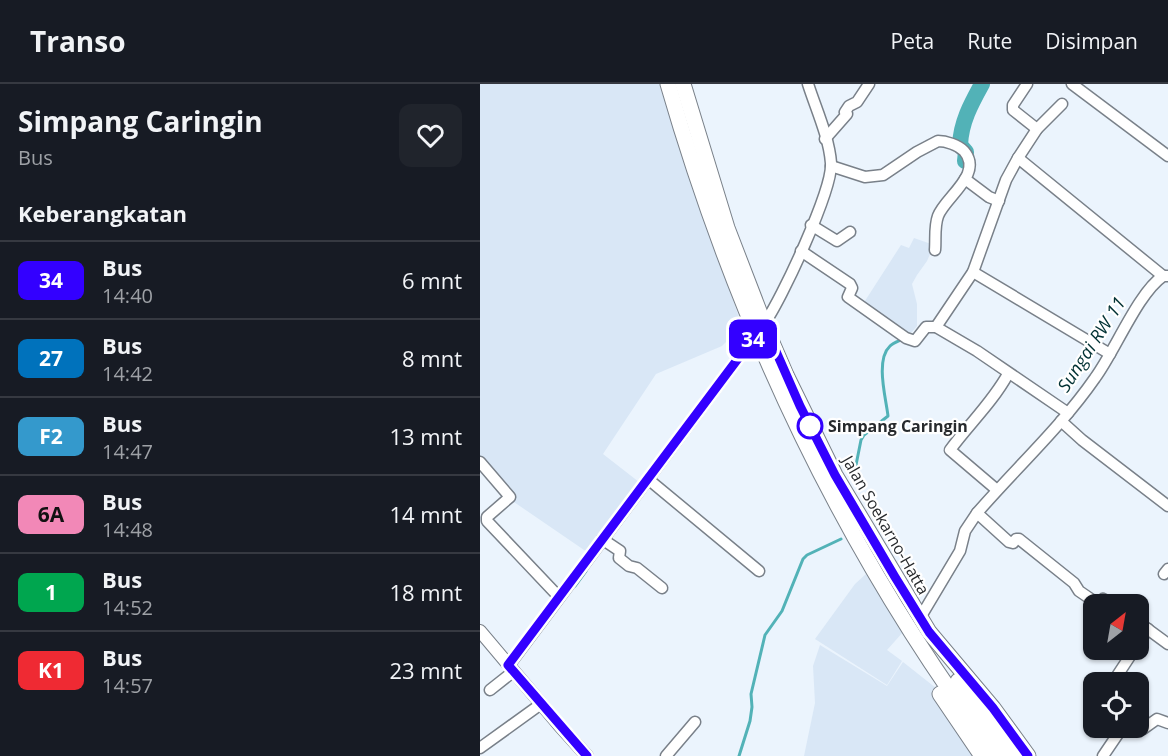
<!DOCTYPE html>
<html lang="id">
<head>
<meta charset="utf-8">
<style>
  :root { --surface:#171b24; --page:#20242c; --text:#f1f3f6; --muted:#9ea1a6; --line:#363941 }
  body { margin:0; font-family:"Open Sans",sans-serif; background:var(--page); color:var(--text); height:100vh; display:flex; flex-direction:column; font-size:22px; white-space:nowrap }
  * { box-sizing:border-box; margin:0 }
  p { font-size:20px; color:var(--muted) }
  .icon { flex:none; width:33px; height:33px; fill:none; stroke:currentColor; stroke-width:2; stroke-linecap:round; stroke-linejoin:round }
  .map { position:relative; flex:1; overflow:hidden }
  .drawer { display:flex; flex-direction:column; background:var(--surface); width:480px }
  .drawer>* { flex:none }
  .badge { padding:0 12px; border-radius:9px; font-size:21px; line-height:39px }
  .needle { width:39px; rotate:31deg }
  .tools { position:absolute; left:603px; top:510px; display:grid; gap:12px }
  .tools a { display:grid; place-items:center; width:66px; height:66px; border-radius:12px; background:var(--surface); box-shadow:0 2px 4px #0004; font-size:30px }
  .map>.badge { position:absolute; translate:-50% -50%; box-shadow:0 0 0 3px #fff }
  h2 { padding:0 18px; font-size:22px; line-height:54px }
  .round { display:grid; place-items:center; flex:none; width:63px; height:63px; border-radius:12px; background:var(--page) }
  .headline { display:flex; align-items:center; justify-content:space-between; height:102px; padding:0 18px }
  h1 { font-size:28px; font-weight:700; line-height:45px }
  ul { padding:0; list-style:none }
  li { display:flex; align-items:center; gap:18px; height:78px; padding:0 18px; border-top:2px solid var(--line) }
  li div { flex:1 }
  li b { display:block; font-size:22px }
  li em { font-style:normal }
  li .badge { min-width:66px; font-weight:700; text-align:center }
  header { display:flex; align-items:center; gap:36px; box-sizing:border-box; height:84px; padding:0 30px; background:var(--surface); border-bottom:2px solid var(--line) }
  header strong { font-size:28px }
  nav { display:flex; gap:33px; margin-inline-start:auto; font-size:21px }
  main { display:flex; flex:1; min-height:0 }
  .map>svg:first-child { display:block }
  .built { fill:#d9e7f6 }
  .lines { fill:none; stroke-linecap:round; stroke-linejoin:round }
  .stream { stroke:#52b2b7; stroke-width:3 }
  .river { stroke:#52b2b7; stroke-width:16 }
  .minor-casing { stroke:#798089; stroke-width:13 }
  .major-casing { stroke:#798089; stroke-width:14 }
  .highway-casing { stroke:#798089; stroke-width:17 }
  .minor { stroke:#fff; stroke-width:10 }
  .major { stroke:#fff; stroke-width:12 }
  .highway { stroke:#fff; stroke-width:15 }
  .line-casing { stroke:#fff; stroke-width:14 }
  .line { stroke:#30f; stroke-width:9 }
  .stop-dot { fill:#fff; stroke:#30f; stroke-width:3 }
  .labels { text-anchor:middle; dominant-baseline:central; stroke-width:4.5; stroke-linejoin:round; paint-order:stroke }
  .stop-label { font-size:16px; font-weight:bold; fill:#272a2d; stroke:#fff; text-anchor:start }
  .street-label { font-size:16px; fill:#272a2d; stroke:#fff }
  .water-label { font-size:18px; font-style:italic; fill:#003133; stroke:#fff }
</style>
</head>
<body>
<header>
<strong>Transo</strong>
<nav><a>Peta</a><a>Rute</a><a>Disimpan</a></nav>
</header>
<main>
<section class="drawer">
<div class="headline"><div><h1>Simpang Caringin</h1><p>Bus</p></div><a class="round"><svg class="icon" aria-label="heart" viewBox="0 0 24 24"><path d="M12 20l-8-8c-3-5 5-10 8-4 3-6 11-1 8 4z"/></svg></a></div>
<h2>Keberangkatan</h2>
<ul>
<li><span class="badge" style="background:#30f;color:#fff">34</span><div><b>Bus</b><p>14:40</p></div><em>6 mnt</em></li>
<li><span class="badge" style="background:#0072bc;color:#fff">27</span><div><b>Bus</b><p>14:42</p></div><em>8 mnt</em></li>
<li><span class="badge" style="background:#3499cc;color:#fff">F2</span><div><b>Bus</b><p>14:47</p></div><em>13 mnt</em></li>
<li><span class="badge" style="background:#f288b7;color:#111">6A</span><div><b>Bus</b><p>14:48</p></div><em>14 mnt</em></li>
<li><span class="badge" style="background:#00a64f;color:#fff">1</span><div><b>Bus</b><p>14:52</p></div><em>18 mnt</em></li>
<li><span class="badge" style="background:#ef2a33;color:#fff">K1</span><div><b>Bus</b><p>14:57</p></div><em>23 mnt</em></li>
</ul>
</section>
<div class="map">
<svg width="688" height="672" viewBox="0 0 688 672">
  <rect width="100%" height="100%" fill="#ebf4fd"/>
  <!-- built -->
  <g class="built">
    <path d="M 0,0 L 179,0 L 262,242 L 242,262 L 176,290 L 123,370 L 159,398 L 107,468 L 31,416 L 0,382 Z"/>
    <path d="M 434,154 L 454,161 L 447,177 L 437,191 L 432,200 L 437,220 L 437,242 L 432,248 L 427,248 L 383,220 L 421,161 L 429,164 Z"/>
    <path d="M 386,490 L 423,548 L 407,566 L 422,577 L 407,601 L 335,555 L 375,500 Z"/>
    <path d="M 340,561 L 407,602 L 423,578 L 461,608 L 499,672 L 324,672 L 335,619 L 333,582 Z"/>
  </g>
  <g class="lines">
    <!-- stream -->
    <g class="stream">
      <path d="M 375,386 L 381,356 L 384,351 L 408,332 C 406,314 395,276 410,262 C 413,259 419,257 423,255"/>
      <path d="M 95,502 L 106,487"/>
      <path d="M 259,672 L 270,637 L 272,623 L 271,610 L 285,551 L 302,527 L 323,475 L 327,471 L 361,455"/>
    </g>
    <!-- river -->
    <path class="river" d="M 485,77 L 486,68 L 480,61 C 481,38 491,20 502,0"/>
    <!-- minor casing -->
    <g class="minor-casing">
      <g id="minor">
        <path d="M 547,0 L 533,21 L 533,26 L 557,45"/>
        <path d="M 592,0 L 688,72"/>
        <path d="M 345,55 L 367,30 L 365,28 L 369,22 L 377,18 L 389,0"/>
        <path d="M 538,74 L 683,192"/>
        <path d="M 351,82 L 385,93 L 403,91 L 437,68 L 458,57 C 466,57 478,61 484,67 C 504,90 465,113 458,132 C 454,143 456,155 455,166"/>
        <path d="M 485,95 L 509,113 L 519,117"/>
        <path d="M 331,141 L 357,157 L 370,148"/>
        <path d="M 321,167 L 370,200 L 372,204 L 368,213 L 426,254 L 435,257 L 446,243 L 456,243 L 497,267 L 588,329"/>
        <path d="M 493,188 L 630,270"/>
        <path d="M 456,243 L 493,188 L 526,96 L 538,74 L 557,45 L 582,20"/>
        <path d="M 581,337 L 602,356 L 688,422"/>
        <path d="M 0,378 L 30,413 L 7,433 L 7,437 L 79,513"/>
        <path d="M 168,395 L 279,487"/>
        <path d="M 517,406 L 470,366 C 489,340 512,319 528,290"/>
        <path d="M 497,429 L 529,458 L 533,459 L 536,455 L 539,455 L 594,499 L 599,507 L 618,520 L 623,515 L 632,520"/>
        <path d="M 122,455 L 140,467 L 139,474 L 149,482 L 157,484 L 182,504"/>
        <path d="M 684,490 L 688,485"/>
        <path d="M 440,534 L 480,467 L 485,447 L 497,429 C 536,384 581,343 615,294 C 635,267 658,209 683,192 L 688,192"/>
        <path d="M 658,538 L 688,560"/>
        <path d="M 658,559 L 668,545"/>
        <path d="M 29,581 L 284,240 C 301,217 353,105 351,79 C 349,53 336,25 328,0"/>
        <path d="M 633,598 L 654,566"/>
        <path d="M 10,606 L 34,587"/>
        <path d="M 656,644 L 663,645 L 677,635 L 688,639"/>
        <path d="M 0,664 L 61,620"/>
        <path d="M 186,672 L 215,638"/>
        <path d="M 623,672 L 642,644"/>
      </g>
    </g>
    <!-- major casing -->
    <g class="major-casing">
      <path id="major" d="M 0,547 L 79,641 L 107,672"/>
    </g>
    <!-- highway casing -->
    <g class="highway-casing">
      <g id="highway">
        <path d="M 188,0 C 258,242 365,470 517,672"/>
        <path d="M 203,0 L 247,144 L 284,240 L 306,291 L 355,391 L 449,548 L 513,624 L 548,672"/>
        <path d="M 478,597 L 532,672"/>
        <path d="M 460,610 L 502,672"/>
      </g>
    </g>
    <!-- minor -->
    <use href="#minor" class="minor"/>
    <!-- major -->
    <use href="#major" class="major"/>
    <!-- highway -->
    <use href="#highway" class="highway"/>
  </g>
  <g class="lines">
    <!-- line casing -->
    <g class="line-casing">
      <path id="line" d="M 107,672 L 28,581 L 284,240 L 320,322 L 355,391 L 415,493 L 449,548 L 513,624 L 548,672"/>
    </g>
    <!-- line -->
    <use href="#line" class="line"/>
  </g>
  <!-- markers -->
  <circle class="stop-dot" cx="330" cy="342" r="12"/>
  <g class="labels">
    <!-- stop labels -->
    <g class="stop-label">
      <text x="348" y="342">Simpang Caringin</text>
    </g>
    <!-- street labels -->
    <g class="street-label">
      <text transform="translate(406 441) rotate(60)">Jalan Soekarno-Hatta</text>
    </g>
    <!-- water labels -->
    <g class="water-label">
      <text transform="translate(611 260) rotate(-57)">Sungai RW 11</text>
    </g>
  </g>
</svg>
<div class="tools">
<a><svg class="needle" viewBox="-14 -14 28 28"><path d="M0-13l5 13h-10z" fill="#e53935"/><path d="M0 13l5-13h-10z" fill="#9ea1a6"/></svg></a>
<a><svg class="icon" aria-label="locate" viewBox="0 0 24 24"><circle cx="12" cy="12" r="6"/><path d="M12 2v4M12 18v4M2 12h4M18 12h4"/></svg></a>
</div>
<b class="badge" style="left:273px;top:255px;background:#30f;color:#fff">34</b>
</div>
</main>
</body>
</html>
